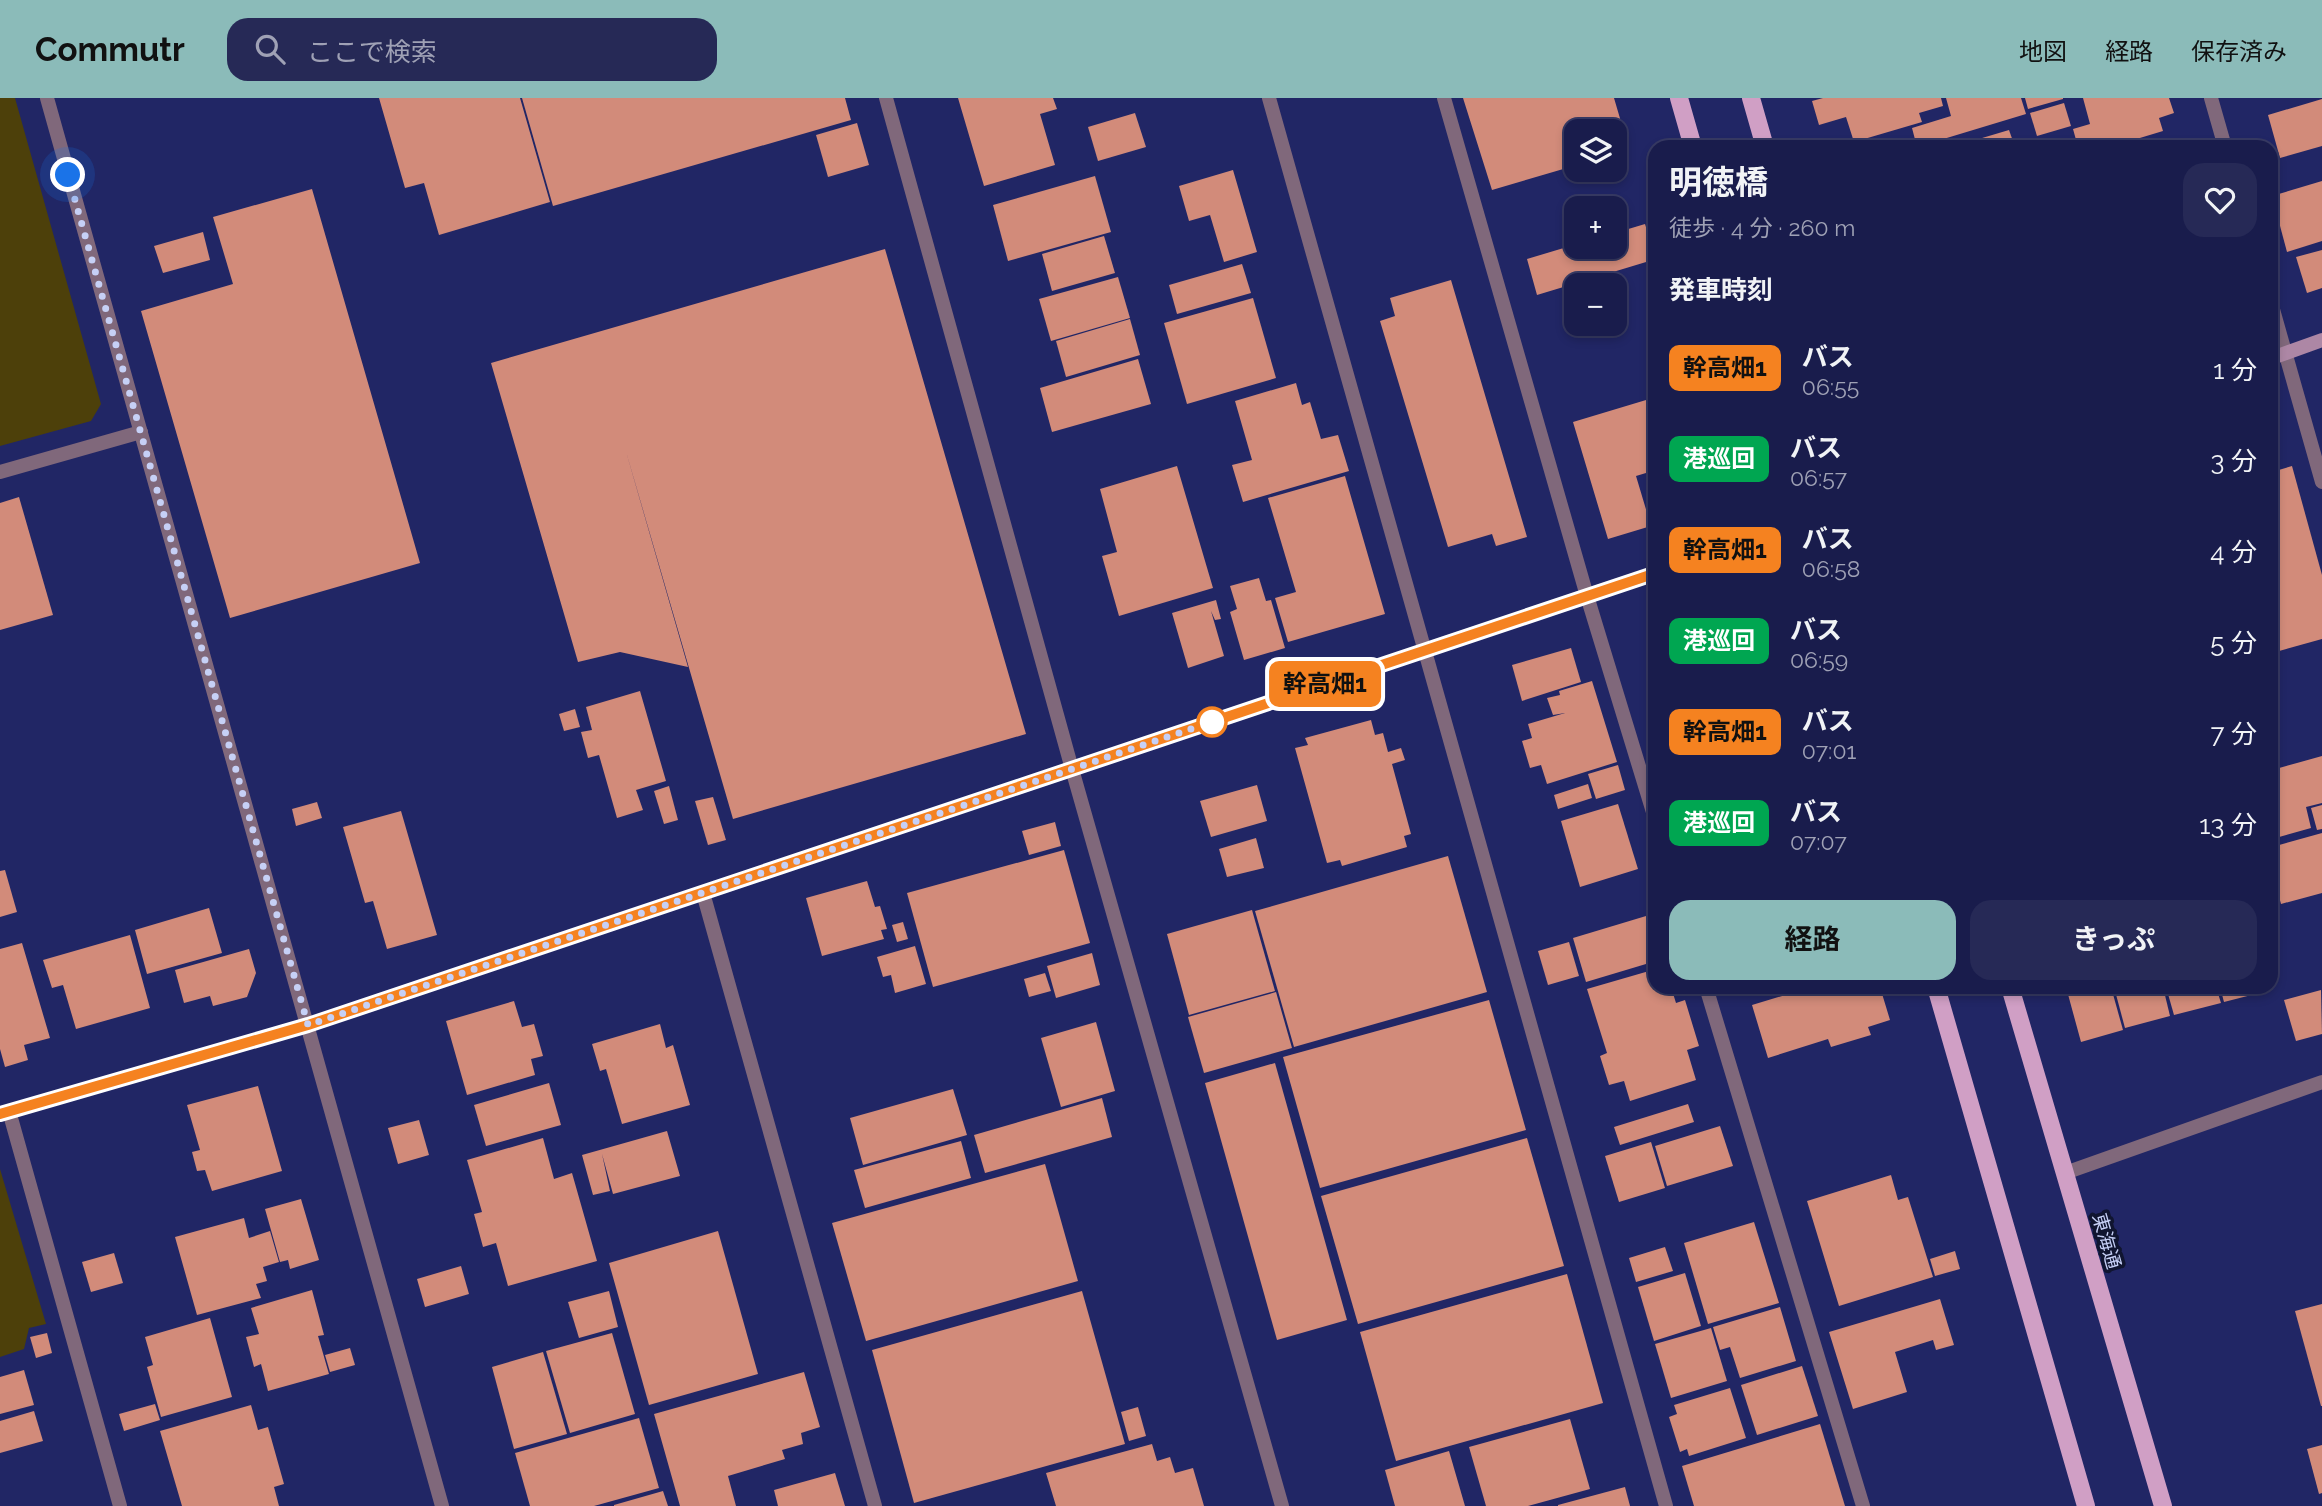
<!DOCTYPE html>
<html lang="ja">
<head>
<meta charset="utf-8">
<style>
  :root { --surface:#191c4c; --page:#262956; --text:#f1f3f6; --muted:#9fa1b5; --line:#373a64; --accent:#8bbbb9 }
  body { margin:0; font-family:Raleway,"Noto Sans JP",sans-serif; background:var(--page); color:var(--text); height:100vh; display:flex; flex-direction:column; font-size:26px; white-space:nowrap }
  * { box-sizing:border-box; margin:0 }
  p { font-size:23px; color:var(--muted) }
  .icon { flex:none; width:38px; height:38px; fill:none; stroke:currentColor; stroke-width:2; stroke-linecap:round; stroke-linejoin:round }
  .map { position:relative; flex:1; overflow:hidden }
  .details { position:absolute; left:1648px; top:42px; width:630px; height:854px; display:flex; flex-direction:column; background:var(--surface); border-radius:21px; box-shadow:0 4px 10px #0003,0 0 0 2px var(--line) }
  .details>* { flex:none }
  .badge { padding:0 14px; border-radius:10px; font-size:24px; line-height:46px }
  .fabs { position:absolute; left:1564px; top:21px; display:grid; gap:14px }
  .fabs a { display:grid; place-items:center; width:63px; height:63px; border-radius:14px; background:var(--surface); box-shadow:0 4px 10px #0003,0 0 0 2px var(--line); font-size:35px }
  .you { position:absolute; width:35px; height:35px; margin:-18px; border:5px solid #fff; border-radius:50%; background:#1a73e8; box-shadow:0 0 0 10px #1a73e833 }
  .map>.badge { position:absolute; translate:-50% -50%; box-shadow:0 0 0 4px #fff }
  h2 { padding:0 21px; font-size:26px; line-height:63px }
  .round { display:grid; place-items:center; flex:none; width:74px; height:74px; border-radius:21px; background:var(--page) }
  .head { display:flex; align-items:center; justify-content:space-between; height:119px; padding:0 21px }
  h1 { font-size:33px; font-weight:700; line-height:52px }
  .action { display:flex; gap:14px; margin-top:auto; padding:14px 21px }
  .action a { flex:1; height:80px; border-radius:21px; background:var(--accent); color:#111; font-size:28px; font-weight:700; line-height:80px; text-align:center }
  .action a+a { background:var(--page); color:var(--text) }
  ul { padding:0; list-style:none }
  li { display:flex; align-items:center; gap:21px; height:91px; padding:0 21px }
  li div { flex:1 }
  li b { display:block; font-size:26px }
  li em { font-style:normal }
  li .badge { min-width:77px; font-weight:700; text-align:center }
  header { display:flex; align-items:center; gap:42px; box-sizing:border-box; height:98px; padding:0 35px; background:var(--accent); color:#111 }
  header strong { font-size:33px }
  nav { display:flex; gap:38px; margin-inline-start:auto; font-size:24px }
  .search { width:490px; height:63px; background:var(--page); display:flex; align-items:center; gap:18px; box-sizing:border-box; padding:0 24px; border-radius:21px; color:var(--muted); font-size:26px }
  .map>svg:first-child { display:block }
  .green { fill:#4d400a }
  .building { fill:#d28b7a }
  .lines { fill:none; stroke-linecap:round; stroke-linejoin:round }
  .lane { stroke:#80687b; stroke-width:14 }
  .street { stroke:#80687b; stroke-width:14 }
  .secondary { stroke:#ad87a5; stroke-width:14 }
  .primary { stroke:#d09fc5; stroke-width:18 }
  .line-casing { stroke:#fff; stroke-width:16 }
  .line { stroke:#f58220; stroke-width:10 }
  .walk { stroke:#c6d0f6; stroke-width:7; stroke-dasharray:0 12.6 }
  .stop-dot { fill:#fff; stroke:#f58220; stroke-width:3.5 }
  .labels { text-anchor:middle; dominant-baseline:central; stroke-width:7; stroke-linejoin:round; paint-order:stroke }
  .street-label { font-size:19px; fill:#c6d0f6; stroke:#101530 }
</style>
</head>
<body>
<header>
<strong>Commutr</strong>
<div class="search"><svg class="icon" aria-label="search" viewBox="0 0 24 24"><circle cx="10" cy="10" r="6"/><path d="M15 15l6 6"/></svg>ここで検索</div>
<nav><a>地図</a><a>経路</a><a>保存済み</a></nav>
</header>
<div class="map">
<svg width="2322" height="1408" viewBox="0 0 2322 1408">
  <rect width="100%" height="100%" fill="#212665"/>
  <!-- green -->
  <g class="green">
    <path d="M 0,0 L 15,0 L 101,306 L 91,323 L 0,348 Z"/>
    <path d="M 0,1071 L 46,1226 L 29,1230 L 24,1251 L 0,1259 Z"/>
  </g>
  <!-- building -->
  <g class="building">
    <path d="M 379,0 L 520,0 L 550,104 L 439,137 L 424,85 L 405,90 Z"/>
    <path d="M 522,0 L 845,0 L 851,22 L 553,108 Z"/>
    <path d="M 958,0 L 1053,0 L 1057,11 L 1040,16 L 1055,67 L 984,88 Z"/>
    <path d="M 1463,0 L 1614,0 L 1629,51 L 1615,55 L 1615,33 L 1577,33 L 1577,67 L 1492,92 Z"/>
    <path d="M 1823,0 L 1941,0 L 1943,8 L 1919,15 L 1922,24 L 1854,44 L 1846,19 L 1819,27 L 1812,3 Z"/>
    <path d="M 1946,0 L 2021,0 L 2026,16 L 1917,49 L 1912,30 L 1951,18 Z"/>
    <path d="M 2025,0 L 2063,0 L 2063,1 L 2028,11 Z"/>
    <path d="M 2083,0 L 2169,0 L 2174,15 L 2159,20 L 2163,33 L 2110,49 L 2078,49 L 2073,31 L 2090,26 Z"/>
    <path d="M 2322,1 L 2322,48 L 2280,60 L 2268,17 Z"/>
    <path d="M 2064,5 L 2071,28 L 2037,38 L 2030,15 Z"/>
    <path d="M 1135,15 L 1146,49 L 1098,63 L 1088,29 Z"/>
    <path d="M 857,25 L 869,67 L 828,79 L 816,37 Z"/>
    <path d="M 2009,32 L 2015,49 L 1974,49 L 1972,43 Z"/>
    <path d="M 1233,72 L 1257,154 L 1224,164 L 1210,117 L 1189,123 L 1179,88 Z"/>
    <path d="M 1095,78 L 1111,134 L 1008,163 L 993,107 Z"/>
    <path d="M 2322,83 L 2322,143 L 2287,154 L 2272,98 Z"/>
    <path d="M 312,91 L 420,465 L 230,520 L 141,213 L 233,186 L 213,119 Z"/>
    <path d="M 1645,126 L 1656,161 L 1537,197 L 1527,161 L 1577,146 L 1577,149 L 1615,149 L 1615,135 Z"/>
    <path d="M 203,134 L 210,162 L 163,175 L 154,148 Z"/>
    <path d="M 1104,138 L 1115,175 L 1052,193 L 1042,156 Z"/>
    <path d="M 885,151 L 1026,636 L 733,721 L 625,350 L 688,569 L 620,554 L 578,564 L 491,265 Z"/>
    <path d="M 2322,152 L 2322,190 L 2307,195 L 2296,159 Z"/>
    <path d="M 1242,166 L 1251,195 L 1177,216 L 1169,187 Z"/>
    <path d="M 1118,179 L 1130,220 L 1051,243 L 1039,201 Z"/>
    <path d="M 1451,182 L 1527,439 L 1496,448 L 1492,436 L 1448,449 L 1380,223 L 1395,218 L 1390,200 Z"/>
    <path d="M 1253,200 L 1276,280 L 1187,306 L 1164,225 Z"/>
    <path d="M 1130,221 L 1140,257 L 1066,279 L 1056,243 Z"/>
    <path d="M 1138,261 L 1151,306 L 1052,334 L 1040,290 Z"/>
    <path d="M 1296,285 L 1302,307 L 1310,304 L 1321,341 L 1338,337 L 1349,373 L 1243,404 L 1232,367 L 1252,362 L 1235,303 Z"/>
    <path d="M 1656,299 L 1656,372 L 1636,378 L 1651,428 L 1608,441 L 1573,324 Z"/>
    <path d="M 1177,368 L 1213,490 L 1119,518 L 1102,458 L 1117,454 L 1100,391 Z"/>
    <path d="M 2292,368 L 2322,477 L 2322,541 L 2272,555 L 2272,374 Z"/>
    <path d="M 1345,378 L 1385,516 L 1288,544 L 1275,500 L 1296,494 L 1268,400 Z"/>
    <path d="M 19,399 L 53,517 L 0,532 L 0,405 Z"/>
    <path d="M 1259,480 L 1266,503 L 1271,502 L 1285,550 L 1244,562 L 1230,514 L 1237,511 L 1230,488 Z"/>
    <path d="M 1216,502 L 1221,521 L 1215,522 L 1211,513 L 1224,558 L 1188,570 L 1172,515 Z"/>
    <path d="M 1571,550 L 1581,584 L 1522,603 L 1512,567 Z"/>
    <path d="M 1592,583 L 1617,664 L 1547,686 L 1541,667 L 1530,670 L 1522,643 L 1532,640 L 1528,626 L 1565,615 L 1553,617 L 1547,600 L 1560,597 L 1559,593 Z"/>
    <path d="M 640,593 L 666,683 L 636,692 L 643,712 L 617,720 L 599,657 L 588,660 L 581,634 L 592,632 L 586,609 Z"/>
    <path d="M 575,611 L 580,629 L 564,633 L 559,616 Z"/>
    <path d="M 1371,622 L 1375,637 L 1383,635 L 1388,654 L 1401,650 L 1405,662 L 1392,666 L 1411,736 L 1404,738 L 1407,749 L 1342,768 L 1340,762 L 1327,765 L 1295,650 L 1308,647 L 1305,640 Z"/>
    <path d="M 2322,658 L 2322,705 L 2306,709 L 2311,730 L 2272,741 L 2272,700 L 2277,698 L 2272,672 Z"/>
    <path d="M 1618,667 L 1625,692 L 1596,701 L 1588,676 Z"/>
    <path d="M 1588,686 L 1592,700 L 1558,711 L 1554,697 Z"/>
    <path d="M 1257,687 L 1267,723 L 1211,739 L 1200,703 Z"/>
    <path d="M 669,688 L 678,722 L 664,726 L 654,693 Z"/>
    <path d="M 713,699 L 726,742 L 708,747 L 695,703 Z"/>
    <path d="M 317,704 L 322,720 L 296,728 L 292,711 Z"/>
    <path d="M 1618,706 L 1638,771 L 1580,789 L 1561,723 Z"/>
    <path d="M 2322,707 L 2322,731 L 2317,732 L 2311,710 Z"/>
    <path d="M 401,713 L 437,837 L 387,851 L 373,803 L 365,805 L 343,729 Z"/>
    <path d="M 1055,724 L 1061,748 L 1029,757 L 1022,733 Z"/>
    <path d="M 2322,735 L 2322,795 L 2281,806 L 2272,772 L 2272,749 Z"/>
    <path d="M 1256,740 L 1264,770 L 1227,779 L 1219,751 Z"/>
    <path d="M 1064,752 L 1090,845 L 933,889 L 907,795 Z"/>
    <path d="M 1448,758 L 1487,894 L 1294,949 L 1255,813 Z"/>
    <path d="M 5,772 L 17,814 L 0,819 L 0,773 Z"/>
    <path d="M 867,783 L 875,809 L 880,808 L 887,831 L 881,832 L 884,841 L 822,858 L 806,800 Z"/>
    <path d="M 209,810 L 222,855 L 147,876 L 135,832 Z"/>
    <path d="M 1252,812 L 1275,893 L 1189,917 L 1167,836 Z"/>
    <path d="M 1656,815 L 1656,863 L 1586,884 L 1573,840 Z"/>
    <path d="M 903,824 L 908,841 L 897,844 L 892,827 Z"/>
    <path d="M 130,837 L 150,910 L 76,931 L 63,887 L 52,890 L 43,862 Z"/>
    <path d="M 1569,844 L 1579,878 L 1548,887 L 1538,853 Z"/>
    <path d="M 22,845 L 50,940 L 24,947 L 28,962 L 5,969 L 0,951 L 0,851 Z"/>
    <path d="M 915,848 L 926,886 L 895,895 L 891,877 L 883,879 L 877,859 Z"/>
    <path d="M 249,851 L 256,875 L 247,899 L 213,908 L 210,898 L 184,905 L 175,872 Z"/>
    <path d="M 1092,855 L 1100,887 L 1056,900 L 1047,868 Z"/>
    <path d="M 1656,871 L 1656,889 L 1671,889 L 1676,905 L 1685,902 L 1699,948 L 1687,952 L 1696,982 L 1630,1003 L 1624,983 L 1609,987 L 1600,958 L 1607,955 L 1587,891 Z"/>
    <path d="M 1045,875 L 1051,893 L 1029,899 L 1024,881 Z"/>
    <path d="M 1812,889 L 1880,889 L 1890,922 L 1868,929 L 1871,937 L 1831,949 L 1828,941 L 1768,960 L 1752,907 Z"/>
    <path d="M 2066,889 L 2111,889 L 2123,932 L 2081,944 Z"/>
    <path d="M 2114,889 L 2163,889 L 2170,918 L 2125,930 Z"/>
    <path d="M 2166,889 L 2216,889 L 2221,905 L 2174,917 Z"/>
    <path d="M 2220,889 L 2266,889 L 2267,893 L 2224,904 Z"/>
    <path d="M 2321,892 L 2322,936 L 2296,943 L 2284,902 Z"/>
    <path d="M 1276,894 L 1292,950 L 1204,975 L 1188,919 Z"/>
    <path d="M 1489,902 L 1526,1032 L 1320,1090 L 1283,959 Z"/>
    <path d="M 514,903 L 522,929 L 534,926 L 543,958 L 531,961 L 535,977 L 467,997 L 446,923 Z"/>
    <path d="M 1096,924 L 1115,993 L 1061,1009 L 1041,940 Z"/>
    <path d="M 660,926 L 666,950 L 673,947 L 690,1007 L 622,1026 L 606,971 L 600,973 L 592,946 Z"/>
    <path d="M 1275,965 L 1347,1222 L 1277,1242 L 1205,985 Z"/>
    <path d="M 549,985 L 561,1027 L 486,1048 L 474,1007 Z"/>
    <path d="M 258,988 L 282,1073 L 212,1093 L 205,1072 L 197,1073 L 192,1054 L 200,1052 L 187,1007 Z"/>
    <path d="M 953,991 L 967,1037 L 863,1067 L 850,1020 Z"/>
    <path d="M 1102,1000 L 1112,1039 L 985,1075 L 974,1037 Z"/>
    <path d="M 1688,1006 L 1694,1024 L 1620,1047 L 1614,1029 Z"/>
    <path d="M 419,1022 L 429,1057 L 398,1066 L 388,1030 Z"/>
    <path d="M 1720,1028 L 1733,1068 L 1667,1088 L 1655,1048 Z"/>
    <path d="M 667,1033 L 680,1078 L 613,1096 L 602,1056 L 610,1093 L 593,1097 L 582,1057 Z"/>
    <path d="M 543,1040 L 554,1081 L 572,1075 L 597,1163 L 508,1188 L 496,1145 L 483,1149 L 474,1116 L 482,1114 L 467,1062 Z"/>
    <path d="M 1527,1040 L 1564,1168 L 1358,1226 L 1321,1098 Z"/>
    <path d="M 961,1043 L 971,1080 L 865,1110 L 854,1072 Z"/>
    <path d="M 1651,1044 L 1665,1090 L 1619,1104 L 1605,1058 Z"/>
    <path d="M 1045,1066 L 1078,1183 L 866,1243 L 832,1125 Z"/>
    <path d="M 1891,1077 L 1898,1102 L 1908,1099 L 1933,1179 L 1839,1208 L 1807,1103 Z"/>
    <path d="M 301,1101 L 319,1162 L 290,1171 L 288,1162 L 280,1164 L 265,1111 Z"/>
    <path d="M 244,1120 L 249,1140 L 270,1133 L 279,1164 L 263,1169 L 267,1183 L 256,1186 L 261,1200 L 197,1217 L 175,1139 Z"/>
    <path d="M 1754,1124 L 1779,1205 L 1708,1226 L 1684,1145 Z"/>
    <path d="M 718,1133 L 758,1276 L 649,1307 L 609,1165 Z"/>
    <path d="M 1665,1149 L 1673,1173 L 1636,1184 L 1629,1160 Z"/>
    <path d="M 1955,1153 L 1960,1171 L 1935,1178 L 1930,1161 Z"/>
    <path d="M 114,1155 L 123,1185 L 91,1194 L 82,1164 Z"/>
    <path d="M 461,1168 L 469,1196 L 425,1209 L 417,1181 Z"/>
    <path d="M 1685,1175 L 1701,1228 L 1654,1243 L 1638,1189 Z"/>
    <path d="M 1567,1176 L 1603,1305 L 1396,1363 L 1360,1234 Z"/>
    <path d="M 312,1192 L 324,1237 L 318,1238 L 329,1276 L 268,1293 L 261,1266 L 254,1269 L 246,1239 L 259,1236 L 251,1210 Z"/>
    <path d="M 609,1193 L 618,1229 L 579,1240 L 568,1204 Z"/>
    <path d="M 1082,1193 L 1125,1346 L 914,1405 L 872,1252 Z"/>
    <path d="M 1940,1201 L 1954,1247 L 1936,1252 L 1933,1242 L 1895,1254 L 1907,1294 L 1853,1311 L 1829,1234 Z"/>
    <path d="M 2322,1206 L 2322,1308 L 2321,1308 L 2295,1213 Z"/>
    <path d="M 1780,1209 L 1796,1263 L 1740,1280 L 1730,1249 L 1720,1252 L 1713,1229 Z"/>
    <path d="M 210,1220 L 232,1299 L 161,1319 L 147,1269 L 153,1267 L 145,1239 Z"/>
    <path d="M 1711,1230 L 1727,1283 L 1671,1300 L 1655,1246 Z"/>
    <path d="M 47,1235 L 52,1255 L 36,1260 L 30,1239 Z"/>
    <path d="M 612,1235 L 635,1316 L 570,1335 L 546,1253 Z"/>
    <path d="M 350,1250 L 355,1267 L 330,1274 L 325,1257 Z"/>
    <path d="M 543,1254 L 567,1336 L 514,1351 L 492,1269 Z"/>
    <path d="M 1802,1268 L 1818,1318 L 1757,1337 L 1741,1287 Z"/>
    <path d="M 24,1272 L 34,1307 L 0,1316 L 0,1279 Z"/>
    <path d="M 804,1274 L 820,1329 L 801,1335 L 803,1346 L 782,1352 L 785,1361 L 728,1378 L 736,1408 L 680,1408 L 654,1316 Z"/>
    <path d="M 1730,1290 L 1746,1340 L 1689,1358 L 1687,1351 L 1680,1354 L 1669,1319 L 1677,1316 L 1674,1307 Z"/>
    <path d="M 155,1306 L 160,1322 L 124,1333 L 119,1316 Z"/>
    <path d="M 251,1307 L 258,1332 L 268,1329 L 284,1386 L 274,1389 L 279,1408 L 182,1408 L 160,1333 Z"/>
    <path d="M 1138,1309 L 1146,1338 L 1129,1343 L 1121,1314 Z"/>
    <path d="M 34,1313 L 43,1343 L 0,1355 L 0,1323 Z"/>
    <path d="M 639,1320 L 659,1390 L 594,1408 L 530,1408 L 515,1355 Z"/>
    <path d="M 1570,1321 L 1590,1391 L 1528,1408 L 1486,1408 L 1469,1349 Z"/>
    <path d="M 1820,1326 L 1845,1408 L 1694,1408 L 1682,1368 Z"/>
    <path d="M 1152,1346 L 1157,1363 L 1170,1359 L 1175,1375 L 1193,1370 L 1204,1408 L 1056,1408 L 1046,1375 Z"/>
    <path d="M 2322,1347 L 2322,1395 L 2319,1396 L 2307,1351 Z"/>
    <path d="M 1449,1353 L 1465,1408 L 1395,1408 L 1385,1372 Z"/>
    <path d="M 835,1375 L 845,1408 L 778,1408 L 774,1392 Z"/>
    <path d="M 1625,1389 L 1630,1408 L 1558,1408 L 1558,1407 Z"/>
    <path d="M 663,1393 L 668,1408 L 614,1408 L 614,1407 Z"/>
  </g>
  <g class="lines">
    <!-- lane -->
    <g class="lane">
      <path d="M 1444,0 L 1587,498 L 1656,724"/>
      <path d="M 1706,889 L 1863,1408"/>
    </g>
    <!-- street -->
    <g class="street">
      <path d="M 47,0 L 442,1408"/>
      <path d="M 886,0 L 1072,671 L 1282,1408"/>
      <path d="M 1269,0 L 1666,1408"/>
      <path d="M 2211,0 L 2225,49"/>
      <path d="M 2272,208 L 2322,384"/>
      <path d="M 0,374 L 141,334"/>
      <path d="M 703,795 L 875,1408"/>
      <path d="M 9,1013 L 120,1408"/>
      <path d="M 0,1016 L 308,927 L 1656,475"/>
      <path d="M 2065,1075 L 2322,984"/>
    </g>
    <!-- secondary -->
    <path class="secondary" d="M 2272,260 L 2322,242"/>
    <!-- primary -->
    <g class="primary">
      <path d="M 1679,0 L 1693,49"/>
      <path d="M 1751,0 L 1765,49"/>
      <path d="M 1936,889 L 2086,1408"/>
      <path d="M 2010,889 L 2163,1408"/>
    </g>
  </g>
  <g class="lines">
    <!-- line casing -->
    <g class="line-casing">
      <path id="line" d="M 0,1016 L 308,927 L 1656,475"/>
    </g>
    <!-- line -->
    <use href="#line" class="line"/>
    <!-- walk -->
    <path class="walk" d="M 68,77 L 308,927 L 1224,620 L 1212,624"/>
  </g>
  <!-- markers -->
  <circle class="stop-dot" cx="1212" cy="624" r="14"/>
  <g class="labels">
    <!-- street labels -->
    <g class="street-label">
      <text transform="translate(2107 1143) rotate(74)">東海通</text>
    </g>
  </g>
</svg>
<div class="fabs">
<a><svg class="icon" aria-label="layers" viewBox="0 0 24 24"><path d="M12 4l9 5-9 5-9-5zM3 14l9 5 9-5"/></svg></a>
<a>+</a>
<a>−</a>
</div>
<div class="you" style="left:68px;top:77px"></div>
<b class="badge" style="left:1325px;top:586px;background:#f58220;color:#111">幹高畑1</b>
<section class="details">
<div class="head"><div><h1>明徳橋</h1><p>徒歩 · 4 分 · 260 m</p></div><a class="round"><svg class="icon" aria-label="heart" viewBox="0 0 24 24"><path d="M12 20l-8-8c-3-5 5-10 8-4 3-6 11-1 8 4z"/></svg></a></div>
<h2>発車時刻</h2>
<ul>
<li><span class="badge" style="background:#f58220;color:#111">幹高畑1</span><div><b>バス</b><p>06:55</p></div><em>1 分</em></li>
<li><span class="badge" style="background:#00a651;color:#fff">港巡回</span><div><b>バス</b><p>06:57</p></div><em>3 分</em></li>
<li><span class="badge" style="background:#f58220;color:#111">幹高畑1</span><div><b>バス</b><p>06:58</p></div><em>4 分</em></li>
<li><span class="badge" style="background:#00a651;color:#fff">港巡回</span><div><b>バス</b><p>06:59</p></div><em>5 分</em></li>
<li><span class="badge" style="background:#f58220;color:#111">幹高畑1</span><div><b>バス</b><p>07:01</p></div><em>7 分</em></li>
<li><span class="badge" style="background:#00a651;color:#fff">港巡回</span><div><b>バス</b><p>07:07</p></div><em>13 分</em></li>
</ul>
<div class="action"><a>経路</a><a>きっぷ</a></div>
</section>
</div>
</body>
</html>
